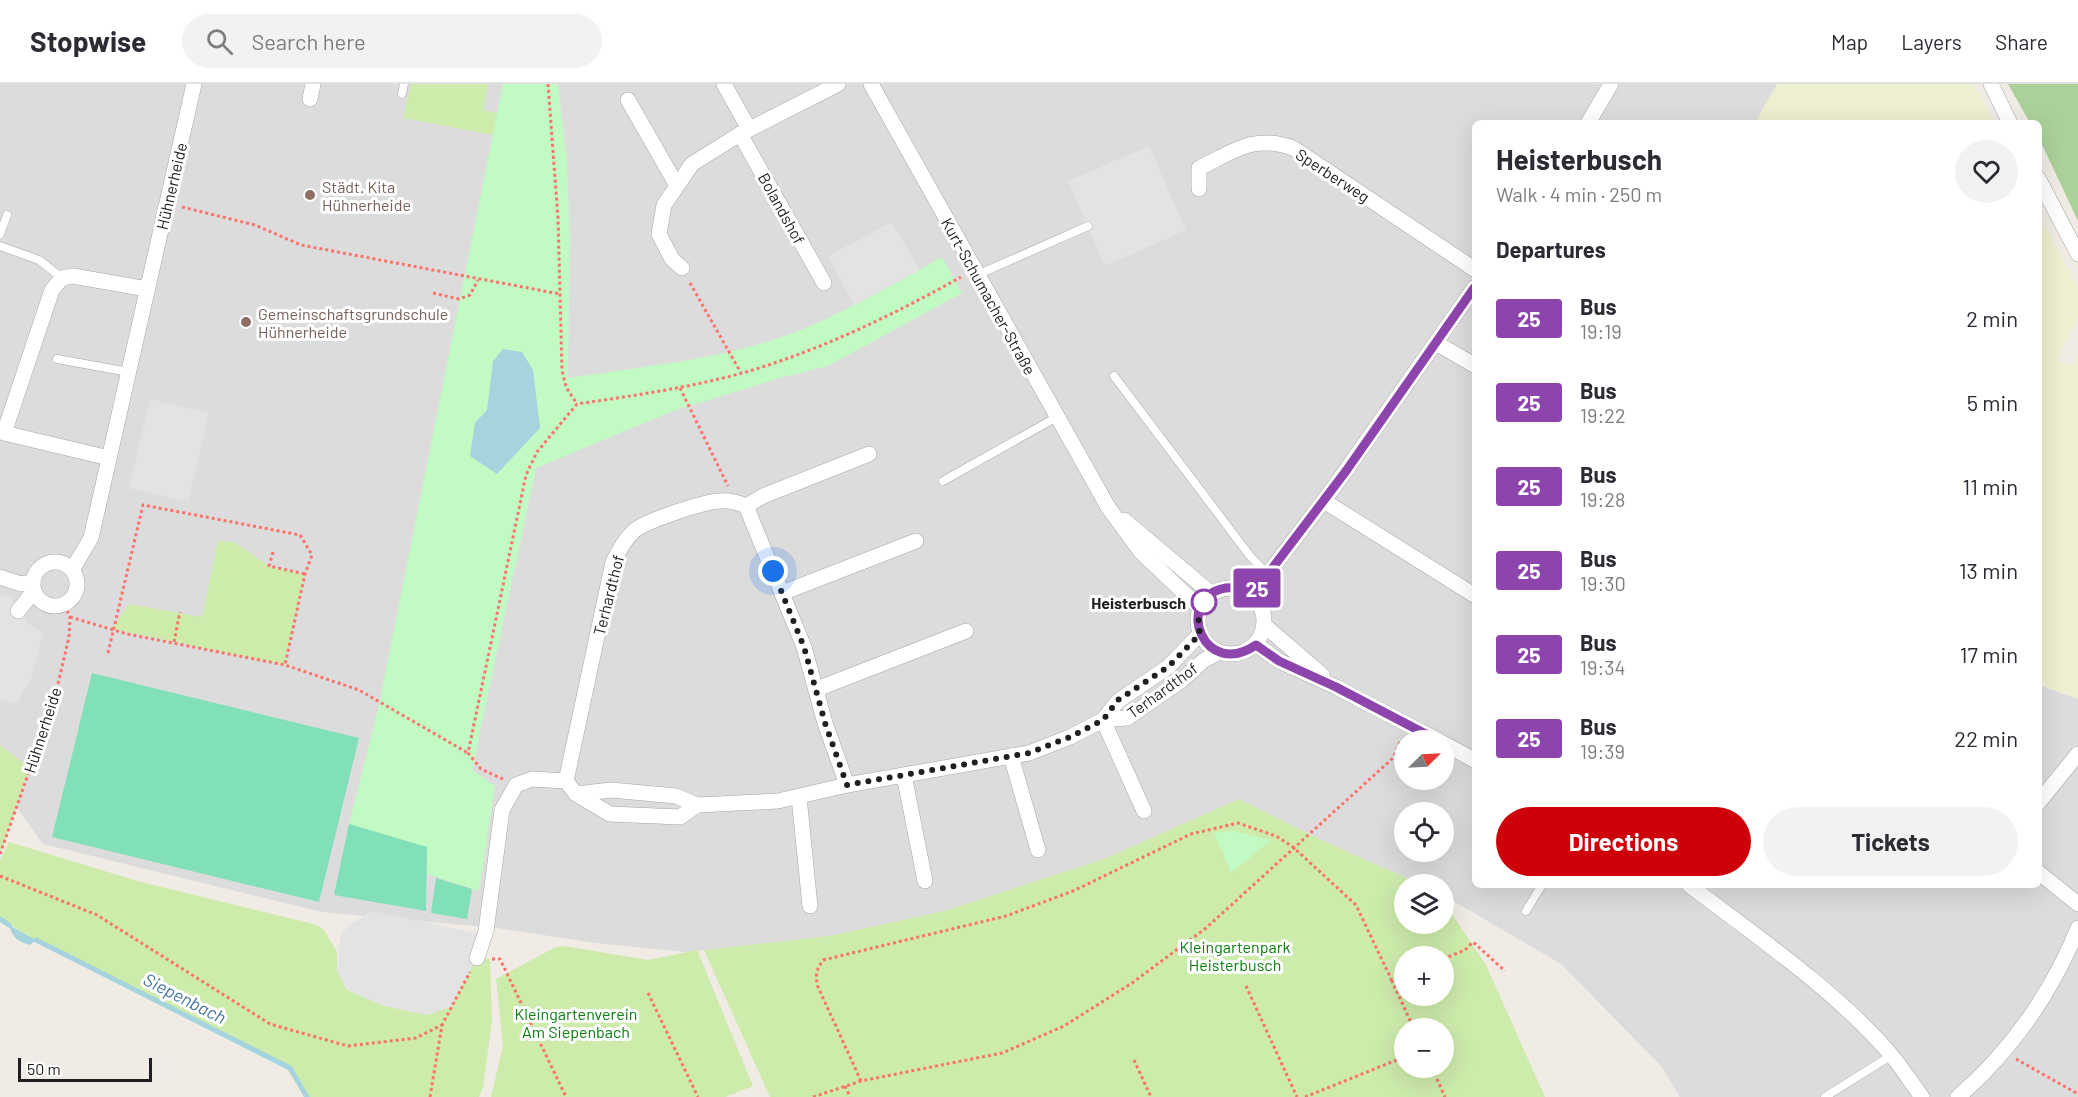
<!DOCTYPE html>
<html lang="en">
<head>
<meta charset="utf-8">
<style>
  :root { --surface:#fff; --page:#f2f2f3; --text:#2b2b33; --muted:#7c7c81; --line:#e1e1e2; --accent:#ce0009 }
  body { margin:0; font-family:Barlow,sans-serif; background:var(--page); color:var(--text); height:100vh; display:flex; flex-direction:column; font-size:22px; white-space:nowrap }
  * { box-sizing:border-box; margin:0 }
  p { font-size:20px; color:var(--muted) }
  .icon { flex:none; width:33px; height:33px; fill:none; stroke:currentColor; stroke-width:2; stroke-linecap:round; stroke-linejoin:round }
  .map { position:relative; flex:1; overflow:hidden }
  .side { position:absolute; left:1472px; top:36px; width:570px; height:768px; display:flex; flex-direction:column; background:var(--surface); border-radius:9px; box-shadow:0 6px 24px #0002 }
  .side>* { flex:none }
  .badge { padding:0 12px; border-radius:4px; font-size:21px; line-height:39px }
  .needle { width:39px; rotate:66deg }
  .fabs { position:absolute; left:1394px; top:646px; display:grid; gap:12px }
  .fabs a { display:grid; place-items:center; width:60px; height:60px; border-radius:50%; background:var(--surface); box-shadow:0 6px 24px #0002; font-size:30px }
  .scale { position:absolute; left:18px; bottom:15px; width:134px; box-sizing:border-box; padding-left:6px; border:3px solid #1f1f1f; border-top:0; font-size:16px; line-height:21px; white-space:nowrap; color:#1f1f1f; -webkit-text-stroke:4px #fff; paint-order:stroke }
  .you { position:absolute; width:30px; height:30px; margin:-15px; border:4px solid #fff; border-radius:50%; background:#1a73e8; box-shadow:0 0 0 9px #1a73e833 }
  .map>.badge { position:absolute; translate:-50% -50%; box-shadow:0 0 0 3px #fff }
  h2 { padding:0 24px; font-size:22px; line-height:54px }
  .round { display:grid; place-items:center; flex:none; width:63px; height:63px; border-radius:32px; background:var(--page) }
  .overview { display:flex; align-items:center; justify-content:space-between; height:102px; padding:0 24px }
  h1 { font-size:28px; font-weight:700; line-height:45px }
  .primary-button { display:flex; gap:12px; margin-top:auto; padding:12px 24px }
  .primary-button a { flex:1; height:69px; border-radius:36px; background:var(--accent); color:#fff; font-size:24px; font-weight:700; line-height:69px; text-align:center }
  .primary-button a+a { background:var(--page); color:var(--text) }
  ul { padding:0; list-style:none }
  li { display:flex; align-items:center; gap:18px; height:84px; padding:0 24px }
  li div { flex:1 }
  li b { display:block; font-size:22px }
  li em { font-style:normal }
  li .badge { min-width:66px; font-weight:700; text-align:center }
  header { display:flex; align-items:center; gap:36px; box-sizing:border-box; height:84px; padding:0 30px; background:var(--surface); border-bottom:2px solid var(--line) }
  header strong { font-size:28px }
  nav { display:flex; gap:33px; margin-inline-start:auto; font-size:21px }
  .search { width:420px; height:54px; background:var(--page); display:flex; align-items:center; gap:15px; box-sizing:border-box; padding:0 21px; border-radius:33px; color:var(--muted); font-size:22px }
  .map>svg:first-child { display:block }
  .residential { fill:#dddcdc; fill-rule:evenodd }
  .farmland { fill:#eeefd1 }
  .grass { fill:#cdebab; fill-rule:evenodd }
  .forest { fill:#acd09a }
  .park { fill:#c2fac4 }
  .pitch { fill:#82e0b8 }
  .parking { fill:#e3e3e3 }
  .water { fill:#a5d4de }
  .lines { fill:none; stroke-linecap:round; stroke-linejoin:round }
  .stream { stroke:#a5d4de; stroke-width:5 }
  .service-casing { stroke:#a6a6a6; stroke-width:9 }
  .minor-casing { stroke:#a6a6a6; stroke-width:16 }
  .path { stroke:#fb736b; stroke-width:3; stroke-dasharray:3 3; stroke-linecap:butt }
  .service { stroke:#fff; stroke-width:8 }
  .minor { stroke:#fff; stroke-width:15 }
  .line-casing { stroke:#fff; stroke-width:14 }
  .line { stroke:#8e44ad; stroke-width:9 }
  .walk { stroke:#1f1f1f; stroke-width:6; stroke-dasharray:0 10.8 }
  .education-dot { fill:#8d6e63; stroke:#fff; stroke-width:2 }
  .stop-dot { fill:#fff; stroke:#8e44ad; stroke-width:3 }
  .labels { text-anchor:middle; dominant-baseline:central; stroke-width:6; stroke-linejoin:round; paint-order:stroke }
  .street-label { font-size:16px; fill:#1f1f1f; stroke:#fff }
  .education-label { font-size:16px; fill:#785e54; stroke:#fff; text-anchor:start }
  .stop-label { font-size:16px; font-weight:bold; fill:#1f1f1f; stroke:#fff; text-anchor:end }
  .park-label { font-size:16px; fill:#0a800f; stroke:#fff }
  .water-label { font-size:18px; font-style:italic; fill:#4477a1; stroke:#fff }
</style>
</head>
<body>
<header>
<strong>Stopwise</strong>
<div class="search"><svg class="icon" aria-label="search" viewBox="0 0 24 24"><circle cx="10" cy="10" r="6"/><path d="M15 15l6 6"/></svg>Search here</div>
<nav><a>Map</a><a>Layers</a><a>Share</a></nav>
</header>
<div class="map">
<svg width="2078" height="1013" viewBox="0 0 2078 1013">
  <rect width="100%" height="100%" fill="#f0ece5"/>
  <!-- residential -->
  <path class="residential" d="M 0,0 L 1777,0 L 1755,39 L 1474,39 L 1474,801 L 2038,801 L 2039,601 L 2078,615 L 2078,1013 L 1680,1013 L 1662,983 L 1561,880 L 1443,811 L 1443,801 L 1422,801 L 1319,755 L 1239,715 L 1104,775 L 944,827 L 830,852 L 685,868 L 596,859 L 497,844 L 322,828 L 43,760 L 0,700 ZM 1404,657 L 1443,657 L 1443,696 L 1404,696 ZM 1404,729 L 1443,729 L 1443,768 L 1404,768 Z"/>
  <!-- farmland -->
  <g class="farmland">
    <path d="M 1777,0 L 1974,0 L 1994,39 L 1755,39 Z"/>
    <path d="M 2038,127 L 2078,204 L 2078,233 L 2057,276 L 2072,283 L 2078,272 L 2078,615 L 2039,601 Z"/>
  </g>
  <!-- grass -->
  <g class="grass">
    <path d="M 411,0 L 488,0 L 483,26 L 497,29 L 493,51 L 403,34 Z"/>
    <path d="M 218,457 L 234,458 L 269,482 L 305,490 L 285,581 L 112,545 L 129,520 L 202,533 Z"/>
    <path d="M 0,661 L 30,684 L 0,770 Z"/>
    <path d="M 1239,715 L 1319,755 L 1422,801 L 1404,801 L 1404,840 L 1443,840 L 1443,817 L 1486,881 L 1545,1013 L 770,1013 L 704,866 L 830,852 L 944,827 L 1104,775 ZM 1404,873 L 1443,873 L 1443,912 L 1404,912 ZM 1404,945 L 1443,945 L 1443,984 L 1404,984 Z"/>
    <path d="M 9,758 L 141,798 L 317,841 L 324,846 L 337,868 L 337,886 L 347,906 L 385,922 L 427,931 L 477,874 L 490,875 L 492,936 L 483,1004 L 479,1013 L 307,1013 L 290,984 L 36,856 L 0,835 L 0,776 Z"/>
    <path d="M 564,862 L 648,876 L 697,866 L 753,1002 L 725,1013 L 491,1013 L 503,962 L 496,895 L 554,864 Z"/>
  </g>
  <!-- forest -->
  <path class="forest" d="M 2008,0 L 2078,0 L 2078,137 L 2039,54 L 2038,39 L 2030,39 Z"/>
  <!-- park -->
  <g class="park">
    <path d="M 503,0 L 558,0 L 567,79 L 570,153 L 568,294 C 635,284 705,277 770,257 C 832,237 886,204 942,173 L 962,209 L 828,282 L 780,294 L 673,327 L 536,384 L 472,686 L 495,702 L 479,807 L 427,790 L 426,763 L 349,740 L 378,626 Z"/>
    <path d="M 1234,747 L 1271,756 L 1231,789 L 1214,748 Z"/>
  </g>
  <!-- pitch -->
  <g class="pitch">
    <path d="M 92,589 L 359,654 L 319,818 L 52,753 Z"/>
    <path d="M 349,740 L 427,763 L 426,827 L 334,811 Z"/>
    <path d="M 436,794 L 472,805 L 467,835 L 431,829 Z"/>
  </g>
  <!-- parking -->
  <g class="parking">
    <path d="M 1149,62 L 1186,146 L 1105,182 L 1068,97 Z"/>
    <path d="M 892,138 L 920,186 L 854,221 L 828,172 Z"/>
    <path d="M 150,315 L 209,329 L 188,418 L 129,404 Z"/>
    <path d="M 0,511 L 10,513 L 28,539 L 43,550 L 31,595 L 17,619 L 0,616 Z"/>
    <path d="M 372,827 L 485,851 L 477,874 L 451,923 L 427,931 L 385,922 L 347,906 L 337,886 L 340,853 L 348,842 Z"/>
  </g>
  <!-- water -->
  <g class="water">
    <path d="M 503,265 L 522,268 L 533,286 L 540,344 L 497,390 L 470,372 L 475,339 L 487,326 L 493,277 Z"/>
    <path d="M 9,841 L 36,856 L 30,861 C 18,858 12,853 9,841 Z"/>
  </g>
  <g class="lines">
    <!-- stream -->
    <g class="stream">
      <path d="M 0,835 L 9,841"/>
      <path d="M 36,856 L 290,984 L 307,1013"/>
    </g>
    <!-- service casing -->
    <g class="service-casing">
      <g id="service">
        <path d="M 402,10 L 404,0"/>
        <path d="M 0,150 L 7,131"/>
        <path d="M 0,162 L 39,176 L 62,194"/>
        <path d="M 977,191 L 1088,142"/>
        <path d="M 57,275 L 129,288"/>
        <path d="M 1114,292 L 1250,472 L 1268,491"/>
        <path d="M 943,397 L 1057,333"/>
        <path d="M 1526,827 L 1542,801"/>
        <path d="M 1825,1013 L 1892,971"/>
      </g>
    </g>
    <!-- minor casing -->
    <g class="minor-casing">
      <g id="minor">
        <path d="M 724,0 L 749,45"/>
        <path d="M 871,0 L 1108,423 L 1141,468 L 1200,524"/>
        <path d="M 1991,0 L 2010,39"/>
        <path d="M 310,15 L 313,0"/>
        <path d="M 628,16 L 676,100"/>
        <path d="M 1588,39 L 1611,0"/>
        <path d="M 740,50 L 824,199"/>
        <path d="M 2038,94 L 2078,170"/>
        <path d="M 1199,105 L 1199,84 C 1235,67 1253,50 1293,64 L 1474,185"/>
        <path d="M 682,184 L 672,175 L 659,150 L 664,121 L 692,80 L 740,50 L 838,0"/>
        <path d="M 1438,260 L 1474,281"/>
        <path d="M 109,374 L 4,349 L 52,206 L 62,194 L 73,192 L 147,205"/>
        <path d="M 1324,417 L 1474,511"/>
        <path d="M 746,422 L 763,412 L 869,370"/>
        <path d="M 1124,436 L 1212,510"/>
        <circle cx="55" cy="500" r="22"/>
        <path d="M 72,486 L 91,454 L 194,0"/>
        <path d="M 0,493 L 21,500 L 33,498"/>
        <circle cx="1231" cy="537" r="33"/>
        <path d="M 782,509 L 916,457"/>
        <path d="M 1252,511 L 1334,403 L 1474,204"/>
        <path d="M 18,527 L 34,507"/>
        <path d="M 1264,541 L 1322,591"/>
        <path d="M 1256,560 L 1279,577 L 1336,603 L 1439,657"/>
        <path d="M 817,605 L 966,547"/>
        <path d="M 1103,636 L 1118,617 L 1168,583 L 1200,550"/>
        <path d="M 1103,636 L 1144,727"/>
        <path d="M 1443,659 L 1474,676"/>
        <path d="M 1011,672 L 1038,766"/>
        <path d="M 904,691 L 925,797"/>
        <path d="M 566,697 L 613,478 C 619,467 624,456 634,447 C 645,437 703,418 719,417 C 729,416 737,418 746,422 L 804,563 L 825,639 L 847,701"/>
        <path d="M 576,710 L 610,730 L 680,733 L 697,721"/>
        <path d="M 799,713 L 810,822"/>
        <path d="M 2038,719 L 2078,670"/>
        <path d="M 2038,788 L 2078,820"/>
        <path d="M 1689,801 C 1756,852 1838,908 1892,972 C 1903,985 1912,1000 1922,1013"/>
        <path d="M 477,874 L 486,847 L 502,726 L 516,701 L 532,695 L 566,697 L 576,710 L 611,706 L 676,712 L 697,721 L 778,717 L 847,701 L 1029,669 L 1070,653 L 1103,636 L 1127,634 L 1182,596 L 1203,577 L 1219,568"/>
        <path d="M 1958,1013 C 2012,966 2051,910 2078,844"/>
      </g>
    </g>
    <!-- path -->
    <g class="path">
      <path d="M 548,0 L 558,134 L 562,286 L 566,303 L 577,320"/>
      <path d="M 182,123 L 255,141 L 301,161 L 560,210"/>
      <path d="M 690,199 L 741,289"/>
      <path d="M 433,209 L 459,215 L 470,211 L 478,196"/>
      <path d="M 680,304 L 728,402"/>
      <path d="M 273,468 L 269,482 L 305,490"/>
      <path d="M 70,533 L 127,550 L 285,581 L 359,606 L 468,669"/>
      <path d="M 174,558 L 180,528"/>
      <path d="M 108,569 L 143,421 L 300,451 L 312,471 L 305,490 L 285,581"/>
      <path d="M 503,695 L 481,685 L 468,669 L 526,391 L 537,368 L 577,320 C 632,312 686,304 739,290 C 817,268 891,232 961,193"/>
      <path d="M 0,770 L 54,617 L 69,553 L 70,533 L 64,520"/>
      <path d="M 0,792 L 97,831 L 270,940 L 348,962 L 416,954 L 442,941"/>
      <path d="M 492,875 L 500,875 L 566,1013"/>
      <path d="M 1443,875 L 1465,866 L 1473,858 L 1505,887"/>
      <path d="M 1404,892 L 1392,897 L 1414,945"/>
      <path d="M 1246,902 L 1297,1013"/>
      <path d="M 648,909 L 698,1013"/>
      <path d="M 2016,975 L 2078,1010"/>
      <path d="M 1134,976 L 1151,1013"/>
      <path d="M 1432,984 L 1445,1013"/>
      <path d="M 861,997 L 818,903 C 815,892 816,886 823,876 L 1006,832 L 1073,807 L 1191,750 L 1238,739 L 1276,752 L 1293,763 L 1356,821 L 1392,897"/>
      <path d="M 845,1002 L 850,1013"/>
      <path d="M 430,1013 L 442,941 L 470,888"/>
      <path d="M 813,1013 L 861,997 L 1002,969 L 1064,942 L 1132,899 L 1206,844 L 1393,674 L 1401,656"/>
      <path d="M 1305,1013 L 1404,973"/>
    </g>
    <!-- service -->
    <use href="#service" class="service"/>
    <!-- minor -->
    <use href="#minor" class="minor"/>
  </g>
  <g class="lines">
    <!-- line casing -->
    <g class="line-casing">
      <path id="line" d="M 1439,657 L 1336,603 L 1279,577 L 1256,561 C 1204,596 1175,518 1221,505 C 1233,502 1242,504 1252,511 L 1346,387 L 1474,204"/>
    </g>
    <!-- line -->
    <use href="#line" class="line"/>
    <!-- walk -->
    <path class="walk" d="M 773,487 L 804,563 L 825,639 L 847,701 L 1029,669 L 1070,653 L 1103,636 L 1118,616 L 1168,583 L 1200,550 C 1197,535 1199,526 1207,513 L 1204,518"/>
  </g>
  <!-- markers -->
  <g class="education-dot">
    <circle cx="310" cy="111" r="6"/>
    <circle cx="246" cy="238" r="6"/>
  </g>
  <circle class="stop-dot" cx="1204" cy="518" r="12"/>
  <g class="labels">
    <!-- street labels -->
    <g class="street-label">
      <text transform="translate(1333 91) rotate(33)">Sperberweg</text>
      <text transform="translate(171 102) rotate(-77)">Hühnerheide</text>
      <text transform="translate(782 124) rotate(61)">Bolandshof</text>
      <text transform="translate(989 212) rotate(61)">Kurt-Schumacher-Straße</text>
      <text transform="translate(608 511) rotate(-76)">Terhardthof</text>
      <text transform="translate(1162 606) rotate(-36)">Terhardthof</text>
      <text transform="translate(42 646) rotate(-72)">Hühnerheide</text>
    </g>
    <!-- education labels -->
    <g class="education-label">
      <text x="322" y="102">Städt. Kita<tspan x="322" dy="18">Hühnerheide</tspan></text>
      <text x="258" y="229">Gemeinschaftsgrundschule<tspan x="258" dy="18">Hühnerheide</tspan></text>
    </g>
    <!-- stop labels -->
    <g class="stop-label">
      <text x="1186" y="518">Heisterbusch</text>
    </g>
    <!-- park labels -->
    <g class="park-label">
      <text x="1235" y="862">Kleingartenpark<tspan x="1235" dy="18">Heisterbusch</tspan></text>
      <text x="576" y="929">Kleingartenverein<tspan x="576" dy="18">Am Siepenbach</tspan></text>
    </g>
    <!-- water labels -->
    <g class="water-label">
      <text transform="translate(185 914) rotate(27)">Siepenbach</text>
    </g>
  </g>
</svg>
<div class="fabs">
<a><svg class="needle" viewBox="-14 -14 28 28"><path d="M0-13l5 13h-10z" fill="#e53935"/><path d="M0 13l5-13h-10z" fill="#7c7c81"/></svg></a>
<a><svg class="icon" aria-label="locate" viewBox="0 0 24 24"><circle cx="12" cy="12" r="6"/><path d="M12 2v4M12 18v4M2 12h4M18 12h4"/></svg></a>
<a><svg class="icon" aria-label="layers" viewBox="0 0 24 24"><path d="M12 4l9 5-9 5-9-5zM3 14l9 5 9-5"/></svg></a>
<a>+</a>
<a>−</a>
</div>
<div class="scale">50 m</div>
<div class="you" style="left:773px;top:487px"></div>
<b class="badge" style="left:1257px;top:504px;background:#8e44ad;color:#fff">25</b>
<section class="side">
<div class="overview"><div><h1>Heisterbusch</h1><p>Walk · 4 min · 250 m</p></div><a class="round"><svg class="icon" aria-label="heart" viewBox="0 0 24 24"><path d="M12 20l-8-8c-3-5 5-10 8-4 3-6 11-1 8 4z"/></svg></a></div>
<h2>Departures</h2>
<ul>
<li><span class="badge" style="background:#8e44ad;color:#fff">25</span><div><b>Bus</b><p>19:19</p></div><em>2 min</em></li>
<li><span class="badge" style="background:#8e44ad;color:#fff">25</span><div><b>Bus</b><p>19:22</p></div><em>5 min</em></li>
<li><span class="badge" style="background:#8e44ad;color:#fff">25</span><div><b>Bus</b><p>19:28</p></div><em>11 min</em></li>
<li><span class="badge" style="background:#8e44ad;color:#fff">25</span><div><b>Bus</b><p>19:30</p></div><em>13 min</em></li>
<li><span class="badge" style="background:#8e44ad;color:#fff">25</span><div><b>Bus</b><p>19:34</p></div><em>17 min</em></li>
<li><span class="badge" style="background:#8e44ad;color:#fff">25</span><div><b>Bus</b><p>19:39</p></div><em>22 min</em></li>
</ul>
<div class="primary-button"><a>Directions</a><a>Tickets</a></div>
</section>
</div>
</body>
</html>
